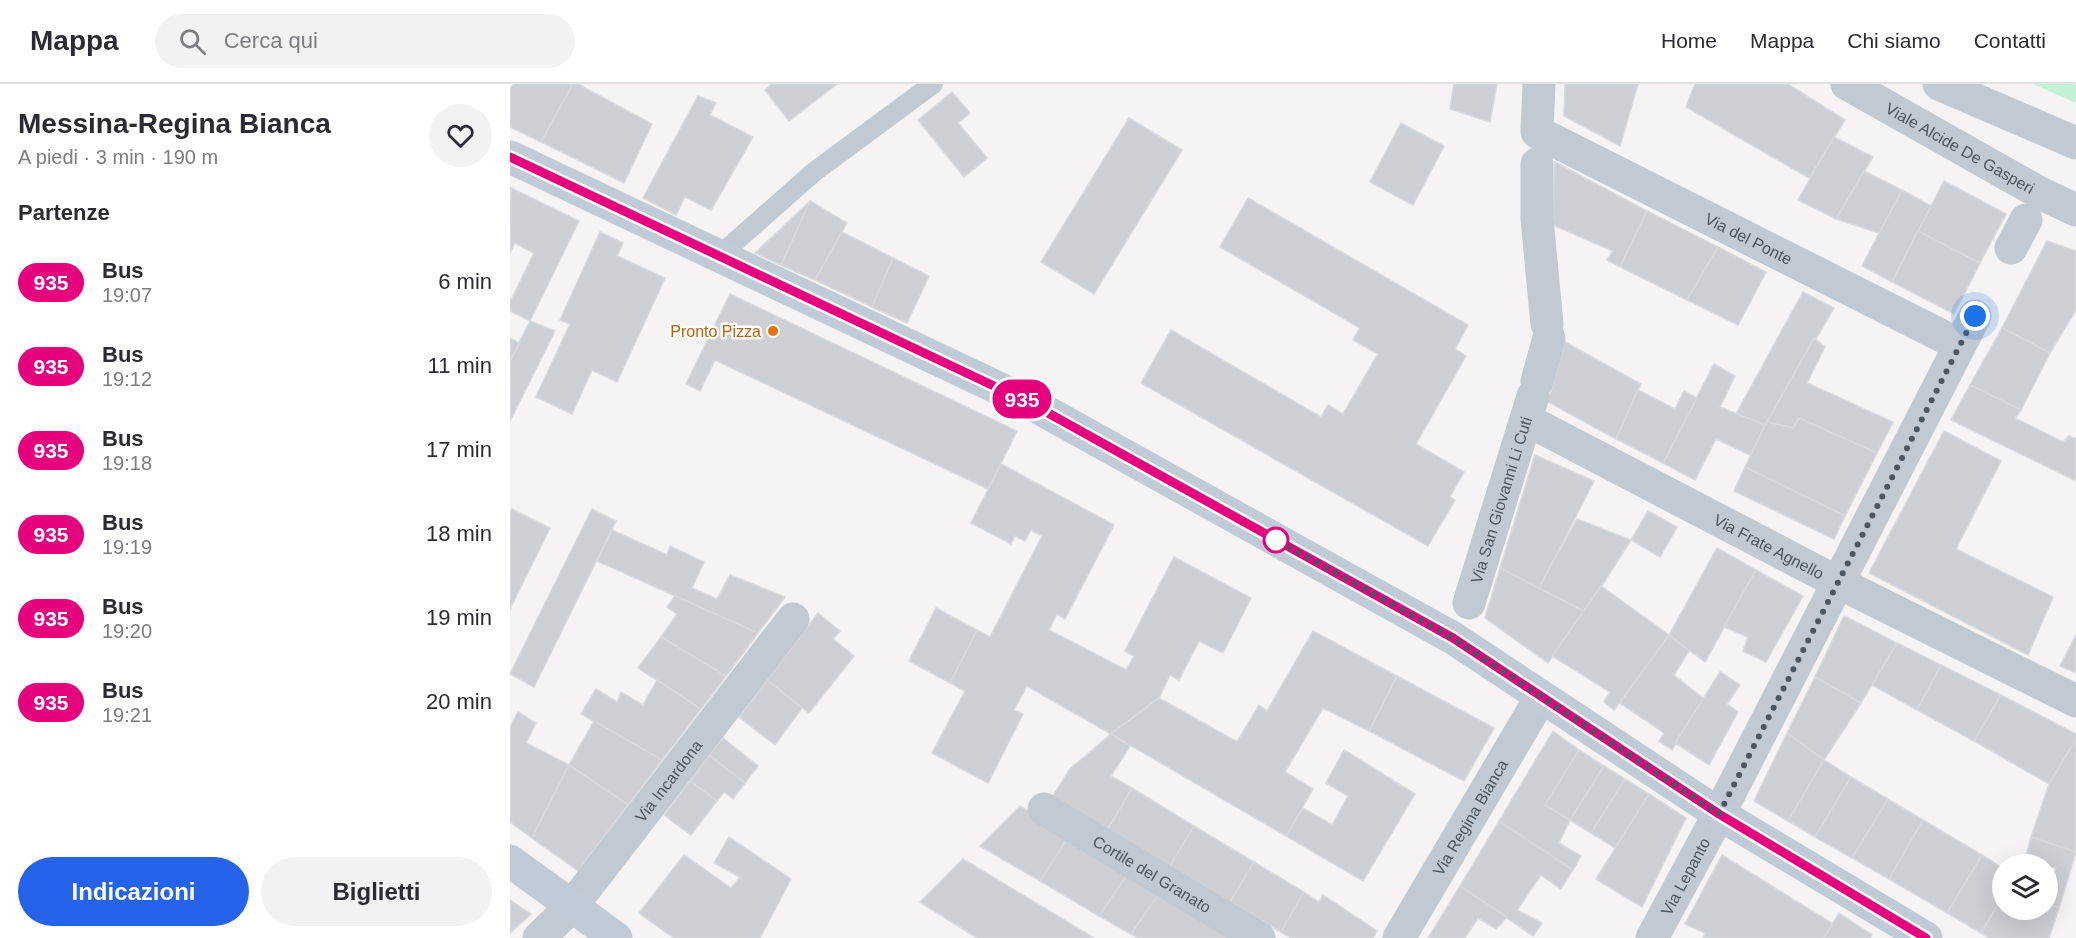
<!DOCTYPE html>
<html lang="it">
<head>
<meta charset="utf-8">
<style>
  :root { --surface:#fff; --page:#f2f2f3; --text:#2b2b33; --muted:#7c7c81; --line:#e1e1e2; --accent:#2563eb }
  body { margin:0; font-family:Helvetica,sans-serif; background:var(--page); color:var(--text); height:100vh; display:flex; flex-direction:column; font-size:22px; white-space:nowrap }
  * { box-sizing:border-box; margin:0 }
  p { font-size:20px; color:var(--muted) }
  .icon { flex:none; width:33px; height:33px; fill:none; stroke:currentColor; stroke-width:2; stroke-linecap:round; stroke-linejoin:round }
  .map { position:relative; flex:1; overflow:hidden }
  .panel { display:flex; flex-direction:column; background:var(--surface); width:510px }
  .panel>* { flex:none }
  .badge { padding:0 12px; border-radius:20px; font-size:21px; line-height:39px }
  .tools { position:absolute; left:1482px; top:770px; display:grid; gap:12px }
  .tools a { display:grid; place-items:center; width:66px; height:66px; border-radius:50%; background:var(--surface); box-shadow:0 6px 24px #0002; font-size:30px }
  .you { position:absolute; width:30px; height:30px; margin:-15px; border:4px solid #fff; border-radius:50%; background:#1a73e8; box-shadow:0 0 0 9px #1a73e833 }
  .map>.badge { position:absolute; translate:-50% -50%; box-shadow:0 0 0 3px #fff }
  h2 { padding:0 18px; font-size:22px; line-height:54px }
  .round { display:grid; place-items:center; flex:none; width:63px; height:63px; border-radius:32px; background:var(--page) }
  .overview { display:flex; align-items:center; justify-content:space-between; height:102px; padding:0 18px }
  h1 { font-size:28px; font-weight:700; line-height:45px }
  .primary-button { display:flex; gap:12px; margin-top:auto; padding:12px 18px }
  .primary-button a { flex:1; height:69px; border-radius:36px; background:var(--accent); color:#fff; font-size:24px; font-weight:700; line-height:69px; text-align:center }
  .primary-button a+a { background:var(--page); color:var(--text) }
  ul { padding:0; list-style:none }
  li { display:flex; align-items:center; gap:18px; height:84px; padding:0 18px }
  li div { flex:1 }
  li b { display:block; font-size:22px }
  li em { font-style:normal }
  li .badge { min-width:66px; font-weight:700; text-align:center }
  header { display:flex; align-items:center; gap:36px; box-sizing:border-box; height:84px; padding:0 30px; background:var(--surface); border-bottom:2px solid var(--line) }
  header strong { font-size:28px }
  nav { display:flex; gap:33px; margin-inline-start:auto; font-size:21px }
  .search { width:420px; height:54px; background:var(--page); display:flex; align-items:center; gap:15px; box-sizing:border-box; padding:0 21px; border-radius:33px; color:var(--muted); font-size:22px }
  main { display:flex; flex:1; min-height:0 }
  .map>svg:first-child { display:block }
  .green { fill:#c3f1d5 }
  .building { fill:#cdcfd5; stroke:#d7d9de; stroke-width:1.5 }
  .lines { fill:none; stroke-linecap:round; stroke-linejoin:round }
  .lane { stroke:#c1cad2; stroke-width:20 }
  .street { stroke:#c1cad2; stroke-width:33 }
  .secondary { stroke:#c1cbd6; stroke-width:33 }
  .line-casing { stroke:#fff; stroke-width:14 }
  .line { stroke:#e6007e; stroke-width:9 }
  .walk { stroke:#4a5661; stroke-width:6; stroke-dasharray:0 10.8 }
  .food-dot { fill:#e8710a; stroke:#fff; stroke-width:2 }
  .stop-dot { fill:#fff; stroke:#e6007e; stroke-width:3 }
  .labels { text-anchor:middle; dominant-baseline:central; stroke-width:5; stroke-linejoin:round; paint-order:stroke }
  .street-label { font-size:16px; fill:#4a5661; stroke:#fff }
  .food-label { font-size:16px; fill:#c56008; stroke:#fff; text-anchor:end }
</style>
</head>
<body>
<header>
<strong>Mappa</strong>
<div class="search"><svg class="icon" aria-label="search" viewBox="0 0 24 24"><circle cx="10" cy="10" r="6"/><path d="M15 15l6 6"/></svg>Cerca qui</div>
<nav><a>Home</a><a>Mappa</a><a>Chi siamo</a><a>Contatti</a></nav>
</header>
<main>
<section class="panel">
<div class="overview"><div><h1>Messina-Regina Bianca</h1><p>A piedi · 3 min · 190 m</p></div><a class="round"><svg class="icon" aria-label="heart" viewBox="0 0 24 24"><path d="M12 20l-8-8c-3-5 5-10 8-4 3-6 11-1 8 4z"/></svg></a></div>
<h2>Partenze</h2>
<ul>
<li><span class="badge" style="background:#e6007e;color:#fff">935</span><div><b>Bus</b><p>19:07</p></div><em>6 min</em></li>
<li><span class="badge" style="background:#e6007e;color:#fff">935</span><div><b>Bus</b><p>19:12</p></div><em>11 min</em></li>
<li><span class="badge" style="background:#e6007e;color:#fff">935</span><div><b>Bus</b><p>19:18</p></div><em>17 min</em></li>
<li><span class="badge" style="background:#e6007e;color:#fff">935</span><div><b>Bus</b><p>19:19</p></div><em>18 min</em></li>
<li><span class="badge" style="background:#e6007e;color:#fff">935</span><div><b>Bus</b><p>19:20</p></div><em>19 min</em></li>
<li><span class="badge" style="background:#e6007e;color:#fff">935</span><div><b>Bus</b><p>19:21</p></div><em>20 min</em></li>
</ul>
<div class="primary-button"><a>Indicazioni</a><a>Biglietti</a></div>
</section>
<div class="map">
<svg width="1566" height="854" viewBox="0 0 1566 854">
  <rect width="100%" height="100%" fill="#f5f3f3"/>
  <!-- green -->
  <path class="green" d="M 1523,0 L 1563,0 L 1566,1 L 1566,19 Z"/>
  <!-- building -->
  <g class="building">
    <path d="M 4,0 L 63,0 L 31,58 L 0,43 L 0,5 Z"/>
    <path d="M 63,0 L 68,0 L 142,40 L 114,99 L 31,58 Z"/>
    <path d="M 262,0 L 327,0 L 279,37 L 255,6 Z"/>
    <path d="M 944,0 L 987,0 L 980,38 L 940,25 Z"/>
    <path d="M 1055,0 L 1128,0 L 1110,62 L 1054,32 Z"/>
    <path d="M 1185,0 L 1278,0 L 1335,36 L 1299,94 L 1176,23 Z"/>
    <path d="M 442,8 L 460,29 L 448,39 L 477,74 L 454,93 L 408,36 Z"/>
    <path d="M 188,12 L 206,19 L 200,31 L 243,53 L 201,126 L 175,113 L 166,131 L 133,114 Z"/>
    <path d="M 619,34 L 672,66 L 584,210 L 531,178 Z"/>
    <path d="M 891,39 L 934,62 L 903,121 L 860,98 Z"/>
    <path d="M 1324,53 L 1363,73 L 1326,135 L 1288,116 Z"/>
    <path d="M 1045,78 L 1137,127 L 1110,183 L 1097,176 L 1103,167 L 1043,141 Z"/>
    <path d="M 1354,87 L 1392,106 L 1369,149 L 1326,135 Z"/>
    <path d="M 1434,97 L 1496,130 L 1470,179 L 1408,147 Z"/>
    <path d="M 1,104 L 69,137 L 20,237 L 0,227 L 0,218 L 24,169 L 5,159 L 0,169 Z"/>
    <path d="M 1392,106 L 1421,122 L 1382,198 L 1352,182 Z"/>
    <path d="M 738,114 L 958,241 L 945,265 L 956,272 L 906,360 L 954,388 L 940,413 L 945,416 L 918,462 L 631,299 L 661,246 L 811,333 L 818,321 L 833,330 L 868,270 L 843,256 L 850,244 L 710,163 Z"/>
    <path d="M 300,117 L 337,139 L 305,196 L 271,181 Z"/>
    <path d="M 300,117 L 271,181 L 245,169 Z"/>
    <path d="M 1137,127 L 1208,163 L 1177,216 L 1110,183 Z"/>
    <path d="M 1408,147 L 1470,179 L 1444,230 L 1382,198 Z"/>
    <path d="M 90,148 L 113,159 L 107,172 L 155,194 L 107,298 L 82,286 L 62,330 L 26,313 L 60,240 L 50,236 Z"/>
    <path d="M 332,148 L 383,174 L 362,223 L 305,196 Z"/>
    <path d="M 1537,157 L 1566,167 L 1566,226 L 1540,269 L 1492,244 Z"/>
    <path d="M 1208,163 L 1256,188 L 1228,241 L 1177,216 Z"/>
    <path d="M 383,174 L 419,192 L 397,239 L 362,223 Z"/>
    <path d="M 1293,208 L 1324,224 L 1255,341 L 1226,330 Z"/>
    <path d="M 220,210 L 507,347 L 478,405 L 205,276 L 190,307 L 176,300 Z"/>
    <path d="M 20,237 L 45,247 L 0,337 L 0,277 Z"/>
    <path d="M 1492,244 L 1540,269 L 1511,326 L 1460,301 Z"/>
    <path d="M 0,254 L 9,259 L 0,277 Z"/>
    <path d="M 1304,254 L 1315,263 L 1297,299 L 1383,338 L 1367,369 L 1289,334 L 1283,344 L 1257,338 Z"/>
    <path d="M 1055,258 L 1131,300 L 1106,355 L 1038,318 Z"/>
    <path d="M 1204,280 L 1225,292 L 1210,323 L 1255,341 L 1240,371 L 1206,355 L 1185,396 L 1153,379 Z"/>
    <path d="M 1460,301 L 1511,326 L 1505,334 L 1553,358 L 1559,352 L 1566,355 L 1566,397 L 1441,336 Z"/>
    <path d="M 1128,306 L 1165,325 L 1174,307 L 1187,314 L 1153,379 L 1106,355 Z"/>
    <path d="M 1289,334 L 1367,369 L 1335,432 L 1235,383 L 1257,338 L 1283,344 Z"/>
    <path d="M 1434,347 L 1491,377 L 1446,465 L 1543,513 L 1518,571 L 1359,489 Z"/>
    <path d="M 1025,371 L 1084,397 L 1029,504 L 990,484 Z"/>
    <path d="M 491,380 L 604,441 L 555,535 L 547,530 L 539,546 L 616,586 L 624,572 L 615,567 L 664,473 L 741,514 L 713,569 L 689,557 L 669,596 L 660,591 L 649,614 L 601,650 L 517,602 L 504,626 L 513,630 L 478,699 L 422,669 L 455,607 L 440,599 L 467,546 L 480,553 L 532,452 L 521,446 L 515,457 L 505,452 L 501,460 L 461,439 Z"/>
    <path d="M 1235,383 L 1335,432 L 1324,455 L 1224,407 Z"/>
    <path d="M 2,425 L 40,444 L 0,525 L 0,428 Z"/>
    <path d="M 82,425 L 106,437 L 24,603 L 0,590 Z"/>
    <path d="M 1138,427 L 1167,443 L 1150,473 L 1121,456 Z"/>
    <path d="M 1067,435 L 1121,456 L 1075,528 L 1029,504 Z"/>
    <path d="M 102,446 L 157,471 L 160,462 L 194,478 L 182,504 L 207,515 L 220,491 L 275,513 L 248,549 L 87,477 Z"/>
    <path d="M 1207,464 L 1246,486 L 1195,578 L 1159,551 Z"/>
    <path d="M 990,484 L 1075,528 L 1038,579 L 975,534 Z"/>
    <path d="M 1246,486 L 1293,512 L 1256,578 L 1233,567 L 1238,553 L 1214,543 Z"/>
    <path d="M 1091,502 L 1159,551 L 1104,626 L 1094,618 L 1100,608 L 1042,572 Z"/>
    <path d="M 165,512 L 248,549 L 216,592 L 151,553 L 167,530 L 157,523 Z"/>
    <path d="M 426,524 L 467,546 L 440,599 L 399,577 Z"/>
    <path d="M 308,529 L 330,547 L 323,555 L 344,572 L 299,629 L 257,596 Z"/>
    <path d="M 1334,532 L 1387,559 L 1351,619 L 1305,593 Z"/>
    <path d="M 803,547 L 887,592 L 859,647 L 813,624 L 775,688 L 803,705 L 776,752 L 601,650 L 649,614 L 727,658 L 749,621 L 757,627 Z"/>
    <path d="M 1159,551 L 1179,567 L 1164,591 L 1194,615 L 1162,666 L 1149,657 L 1154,649 L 1110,619 Z"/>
    <path d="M 1566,551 L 1566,589 L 1550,582 Z"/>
    <path d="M 151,553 L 216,592 L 191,625 L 128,584 Z"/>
    <path d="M 1387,559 L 1431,581 L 1407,626 L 1362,601 Z"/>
    <path d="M 1431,581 L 1491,611 L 1464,657 L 1407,626 Z"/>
    <path d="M 1210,588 L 1230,601 L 1217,620 L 1228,628 L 1199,681 L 1165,659 Z"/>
    <path d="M 887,592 L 984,644 L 954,697 L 859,647 Z"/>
    <path d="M 1305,593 L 1351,619 L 1314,676 L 1277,649 Z"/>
    <path d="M 147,596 L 191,625 L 152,676 L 71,630 L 86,605 L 107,618 L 111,608 L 133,621 Z"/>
    <path d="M 257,596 L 292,624 L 265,661 L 229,633 Z"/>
    <path d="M 1491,611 L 1566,650 L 1566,655 L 1539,700 L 1464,657 Z"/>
    <path d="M 8,628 L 26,639 L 16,659 L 59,681 L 22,754 L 0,738 L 0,643 Z"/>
    <path d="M 84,637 L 152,676 L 118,721 L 59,681 Z"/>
    <path d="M 1043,647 L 1069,666 L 1035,721 L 1060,736 L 1049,759 L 1071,772 L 1063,786 L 989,737 Z"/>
    <path d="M 1277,649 L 1314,676 L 1278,737 L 1244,717 Z"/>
    <path d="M 601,650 L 620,662 L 601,692 L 622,704 L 598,745 L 543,712 L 560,685 Z"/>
    <path d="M 213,654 L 248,682 L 235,699 L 199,671 Z"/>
    <path d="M 1566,655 L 1566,768 L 1521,753 L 1539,700 Z"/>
    <path d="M 834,666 L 905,710 L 853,797 L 776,752 L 793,724 L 822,741 L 838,712 L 816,699 Z"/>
    <path d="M 1069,666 L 1094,682 L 1060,736 L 1035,721 Z"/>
    <path d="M 199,671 L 235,699 L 223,715 L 214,708 L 207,717 L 180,697 Z"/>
    <path d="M 1314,676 L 1341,693 L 1305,753 L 1278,737 Z"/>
    <path d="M 59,681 L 118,721 L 68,787 L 22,754 Z"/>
    <path d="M 1094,682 L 1115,695 L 1081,749 L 1060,736 Z"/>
    <path d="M 1341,693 L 1378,715 L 1342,774 L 1305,753 Z"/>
    <path d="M 1115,695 L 1139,710 L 1105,764 L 1081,749 Z"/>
    <path d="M 180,697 L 207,717 L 181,751 L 154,731 Z"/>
    <path d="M 622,704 L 684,742 L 660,782 L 598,745 Z"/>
    <path d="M 1139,710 L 1176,734 L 1132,823 L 1086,795 Z"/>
    <path d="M 1378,715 L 1413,736 L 1379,795 L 1342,774 Z"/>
    <path d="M 510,722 L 559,752 L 530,797 L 470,762 Z"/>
    <path d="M 1413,736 L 1472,771 L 1437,829 L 1379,795 Z"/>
    <path d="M 989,737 L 1063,786 L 1051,805 L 1031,791 L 1007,826 L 1032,839 L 1023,852 L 950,802 Z"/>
    <path d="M 684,742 L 744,778 L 720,818 L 660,782 Z"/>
    <path d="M 559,752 L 619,788 L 589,832 L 530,797 Z"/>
    <path d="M 219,753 L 281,795 L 250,854 L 164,854 L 129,829 L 174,771 L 221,804 L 230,793 L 204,779 Z"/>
    <path d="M 1521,753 L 1566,768 L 1549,824 L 1538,820 L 1538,806 L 1546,784 L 1515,776 Z"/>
    <path d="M 1212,771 L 1323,840 L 1314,854 L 1193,854 L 1195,849 L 1175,840 Z"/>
    <path d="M 1472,771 L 1492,784 L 1492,814 L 1471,849 L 1437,829 Z"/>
    <path d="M 453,775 L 584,854 L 467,854 L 410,818 Z"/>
    <path d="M 744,778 L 794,808 L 771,848 L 720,818 Z"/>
    <path d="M 619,788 L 651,807 L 621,850 L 589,832 Z"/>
    <path d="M 950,802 L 997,833 L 986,845 L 968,834 L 955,854 L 918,854 Z"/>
    <path d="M 651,807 L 729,854 L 628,854 L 621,850 Z"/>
    <path d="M 794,808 L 809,818 L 813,811 L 867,847 L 863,854 L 781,854 L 771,848 Z"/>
    <path d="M 1492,814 L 1492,825 L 1538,825 L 1538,820 L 1549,824 L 1539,854 L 1479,854 L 1471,849 Z"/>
    <path d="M 0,816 L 21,830 L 0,849 Z"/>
    <path d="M 1329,829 L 1362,851 L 1360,854 L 1314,854 Z"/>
  </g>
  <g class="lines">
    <!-- lane -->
    <path class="lane" d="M 209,172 L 304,88 L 423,0"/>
    <!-- street -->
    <g class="street">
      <path id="s1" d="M 1029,0 L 1027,48 L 1450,261"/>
      <path id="s2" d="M 1337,0 L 1530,109 L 1566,126"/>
      <path d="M 1429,0 L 1566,59"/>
      <path d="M 1027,80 L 1027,135 L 1037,240"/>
      <path d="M 1501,164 L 1516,136"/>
      <path d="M 1027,297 L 1039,254"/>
      <path id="s3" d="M 1017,336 L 1327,498 L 1566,617"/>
      <path id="s4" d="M 959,519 L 1023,312"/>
      <path id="s5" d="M 534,725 L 749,854"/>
      <path id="s6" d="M 29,854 L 62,822 L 283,535"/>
      <path id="s7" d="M 889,854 L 1031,613"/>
      <path id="s8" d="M 1142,854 L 1209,730 L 1465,232"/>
    </g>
    <!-- secondary -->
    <g class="secondary">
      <path d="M 0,73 L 522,320 L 943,554 L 1209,730 L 1416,854"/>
      <path d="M 0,777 L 106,854"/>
    </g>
  </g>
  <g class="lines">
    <!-- line casing -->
    <g class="line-casing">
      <path id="line" d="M 0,73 L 522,320 L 943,554 L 1209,730 L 1416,854"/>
    </g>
    <!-- line -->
    <use href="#line" class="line"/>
    <!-- walk -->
    <path class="walk" d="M 766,456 L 763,454 L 943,554 L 1209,730 L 1465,232"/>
  </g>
  <!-- markers -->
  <circle class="food-dot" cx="263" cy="247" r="6"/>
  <circle class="stop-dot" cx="766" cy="456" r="12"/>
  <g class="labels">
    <!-- street labels -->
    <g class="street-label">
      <text stroke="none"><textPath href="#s2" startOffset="130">Viale Alcide De Gasperi</textPath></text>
      <text stroke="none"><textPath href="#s1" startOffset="285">Via del Ponte</textPath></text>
      <text stroke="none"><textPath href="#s4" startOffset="108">Via San Giovanni Li Cuti</textPath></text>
      <text stroke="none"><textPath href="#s3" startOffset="273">Via Frate Agnello</textPath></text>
      <text stroke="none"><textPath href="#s6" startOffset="204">Via Incardona</textPath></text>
      <text stroke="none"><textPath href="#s7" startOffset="140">Via Regina Bianca</textPath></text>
      <text stroke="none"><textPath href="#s5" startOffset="126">Cortile del Granato</textPath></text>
      <text stroke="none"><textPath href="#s8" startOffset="70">Via Lepanto</textPath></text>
    </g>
    <!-- food labels -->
    <g class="food-label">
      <text x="251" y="247">Pronto Pizza</text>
    </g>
  </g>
</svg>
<div class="tools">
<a><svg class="icon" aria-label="layers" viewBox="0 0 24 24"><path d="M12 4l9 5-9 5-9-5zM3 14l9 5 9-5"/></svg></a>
</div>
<div class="you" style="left:1465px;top:232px"></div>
<b class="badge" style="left:512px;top:315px;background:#e6007e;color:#fff">935</b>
</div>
</main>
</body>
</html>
